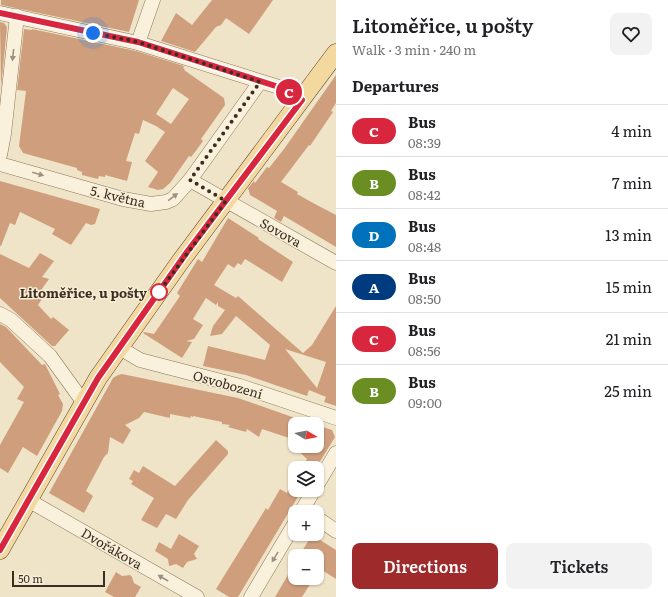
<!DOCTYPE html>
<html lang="en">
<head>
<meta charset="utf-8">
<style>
  :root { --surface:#fff; --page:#f2f2f2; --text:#202124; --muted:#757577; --line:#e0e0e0; --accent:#9e2a2b }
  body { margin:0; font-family:Literata,serif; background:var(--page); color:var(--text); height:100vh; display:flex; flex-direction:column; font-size:15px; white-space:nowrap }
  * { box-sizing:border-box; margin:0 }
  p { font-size:13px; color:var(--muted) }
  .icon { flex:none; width:22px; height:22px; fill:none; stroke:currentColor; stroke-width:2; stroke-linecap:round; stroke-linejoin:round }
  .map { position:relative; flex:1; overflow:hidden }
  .drawer { display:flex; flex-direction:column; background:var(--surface); width:332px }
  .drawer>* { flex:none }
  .badge { padding:0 8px; border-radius:13px; font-size:14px; line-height:26px }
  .needle { width:26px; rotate:100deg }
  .buttons { position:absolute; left:288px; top:417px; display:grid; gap:8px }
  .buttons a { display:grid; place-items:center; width:36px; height:36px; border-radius:8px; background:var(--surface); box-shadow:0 1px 3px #0004; font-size:20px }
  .scale { position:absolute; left:12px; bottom:10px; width:93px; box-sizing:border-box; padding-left:4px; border:2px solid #3d2e20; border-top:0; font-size:11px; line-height:14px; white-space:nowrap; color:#3d2e20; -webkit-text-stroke:3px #f7eed8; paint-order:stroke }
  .you { position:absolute; width:20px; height:20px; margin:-10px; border:3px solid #fff; border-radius:50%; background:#1a73e8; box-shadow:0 0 0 6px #1a73e833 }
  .map>.badge { position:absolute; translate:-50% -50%; box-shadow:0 0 0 2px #fff }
  h2 { padding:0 16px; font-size:15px; line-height:36px }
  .round { display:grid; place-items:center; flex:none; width:42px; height:42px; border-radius:8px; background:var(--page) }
  .head { display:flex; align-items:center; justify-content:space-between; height:68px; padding:0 16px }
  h1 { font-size:19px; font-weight:600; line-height:30px }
  .primary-button { display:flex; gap:8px; margin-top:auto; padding:8px 16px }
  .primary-button a { flex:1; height:46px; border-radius:8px; background:var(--accent); color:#fff; font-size:16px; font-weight:600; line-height:46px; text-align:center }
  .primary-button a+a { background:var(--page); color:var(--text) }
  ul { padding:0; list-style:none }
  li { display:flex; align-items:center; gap:12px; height:52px; padding:0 16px; border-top:1px solid var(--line) }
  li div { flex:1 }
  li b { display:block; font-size:15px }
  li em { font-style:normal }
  li .badge { min-width:44px; font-weight:700; text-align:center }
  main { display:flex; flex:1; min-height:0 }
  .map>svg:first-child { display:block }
  .building { fill:#cf9f7d; fill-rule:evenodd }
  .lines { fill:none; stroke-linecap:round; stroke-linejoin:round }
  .minor-casing { stroke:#8d765c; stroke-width:15 }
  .major-casing { stroke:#5b4430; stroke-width:19 }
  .minor { stroke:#faf1dc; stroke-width:14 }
  .major { stroke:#f3d9a0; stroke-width:18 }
  .oneway { fill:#9c907e }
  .line-casing { stroke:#fff; stroke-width:9 }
  .line { stroke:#d7263d; stroke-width:6 }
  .walk { stroke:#3d2e20; stroke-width:4; stroke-dasharray:0 7.2 }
  .stop-dot { fill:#fff; stroke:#d7263d; stroke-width:2 }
  .labels { text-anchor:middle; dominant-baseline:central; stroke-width:3; stroke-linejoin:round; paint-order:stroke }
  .street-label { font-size:13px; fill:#3d2e20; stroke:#f7eed8 }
  .stop-label { font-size:13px; font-weight:bold; fill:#3d2e20; stroke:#f7eed8; text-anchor:end }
</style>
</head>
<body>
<main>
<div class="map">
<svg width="336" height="597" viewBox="0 0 336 597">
  <rect width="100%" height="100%" fill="#f0e4c8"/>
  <!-- building -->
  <g class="building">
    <path d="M 1,0 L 139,0 L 129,32 L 1,5 Z"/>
    <path d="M 212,0 L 273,0 L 249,34 L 226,18 L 221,25 L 216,27 L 195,52 L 161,41 L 176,13 L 192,25 Z"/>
    <path d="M 0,22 L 4,23 L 7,27 L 1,88 Z"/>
    <path d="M 24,29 L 32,30 L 32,29 L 136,51 L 184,66 L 183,68 L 185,69 L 184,70 L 224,98 L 225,105 L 201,139 L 203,141 L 195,152 L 191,157 L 189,156 L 170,183 L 163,189 L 158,190 L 148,187 L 158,172 L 145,161 L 165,132 L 156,126 L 143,120 L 139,134 L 135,133 L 126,161 L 132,162 L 127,181 L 105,175 L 105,177 L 99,176 L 98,179 L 82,175 L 82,172 L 77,170 L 77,168 L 23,153 L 19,146 L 26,91 L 17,90 ZM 173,88 L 189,99 L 171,124 L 156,114 Z"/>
    <path d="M 336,75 L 336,103 L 331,111 L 333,112 L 310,146 L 309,145 L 281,182 L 298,192 L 297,194 L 315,204 L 336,215 L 336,247 L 284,216 L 281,222 L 274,218 L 277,211 L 250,195 L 248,188 L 254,181 L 255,183 L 267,167 L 269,168 L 284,149 Z"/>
    <path d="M 0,181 L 100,209 L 95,224 L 91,225 L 86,223 L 71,245 L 52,234 L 55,229 L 20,212 L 15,225 L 10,223 L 1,246 L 0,246 Z"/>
    <path d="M 228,218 L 259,238 L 258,239 L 293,262 L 282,282 L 245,259 L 241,265 L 238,263 L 234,268 L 228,264 L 214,285 L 236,298 L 238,296 L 303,353 L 312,345 L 336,306 L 336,406 L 324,402 L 326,397 L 309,390 L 307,396 L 246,375 L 203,366 L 208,346 L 265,360 L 270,345 L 236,316 L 222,334 L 210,336 L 213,326 L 225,310 L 218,306 L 218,302 L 216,305 L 206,298 L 193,319 L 203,325 L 194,339 L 186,341 L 192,342 L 182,358 L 143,333 L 144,332 L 154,334 L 180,296 L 177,293 L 198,259 L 202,262 ZM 285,349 L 326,362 L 317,388 Z"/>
    <path d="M 40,253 L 54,261 L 42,277 L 49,279 L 39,293 L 44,296 L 38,305 L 51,319 L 53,317 L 69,330 L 55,346 L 52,346 L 0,298 L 0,254 L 29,268 Z"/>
    <path d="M 0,324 L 6,327 L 42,365 L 45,364 L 60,394 L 58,395 L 63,404 L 62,411 L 37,456 L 23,447 L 8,473 L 0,468 L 0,445 L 24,402 L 17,399 L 24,387 L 0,362 Z"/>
    <path d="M 122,374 L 238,398 L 295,418 L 295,440 L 262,429 L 259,437 L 247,429 L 246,432 L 228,427 L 230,425 L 222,424 L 222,422 L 193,416 L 193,417 L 190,416 L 191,418 L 170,414 L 170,418 L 144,412 L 139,418 L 125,425 L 131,430 L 123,444 L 110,437 L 108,453 L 104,457 L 86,491 L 93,496 L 84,513 L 49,493 L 113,378 L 118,375 Z"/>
    <path d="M 317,425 L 332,430 L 335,437 L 316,468 L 301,468 L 307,459 L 293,446 L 317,446 Z"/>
    <path d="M 216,440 L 228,451 L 228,454 L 188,500 L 176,519 L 166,514 L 157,528 L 141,520 L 154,498 L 131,484 L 133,481 L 129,479 L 134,470 L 139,473 L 143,466 L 175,486 Z"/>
    <path d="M 280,489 L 287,493 L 288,490 L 302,490 L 238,597 L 229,597 L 216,589 L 266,508 L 268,510 Z"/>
    <path d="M 179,534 L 199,546 L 194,554 L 197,559 L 187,562 L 183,568 L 176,564 L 169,566 L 168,559 L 155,551 L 159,542 L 171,549 Z"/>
    <path d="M 312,535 L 336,550 L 336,579 L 317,567 L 317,556 L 299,556 Z"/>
    <path d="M 295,563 L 295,578 L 314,578 L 302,597 L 275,597 Z"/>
    <path d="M 116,572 L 122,576 L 130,575 L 132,577 L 134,583 L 141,587 L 135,597 L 114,597 L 105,592 Z"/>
  </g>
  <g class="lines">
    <!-- minor casing -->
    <g class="minor-casing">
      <g id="minor">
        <path d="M 0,13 L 138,43 L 282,88 L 302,100"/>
        <path d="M 138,43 L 153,0"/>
        <path d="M 0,155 L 4,134 L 17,16"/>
        <path d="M 0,164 L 123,199 L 151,204 L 166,202 L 173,199 L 190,180 L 260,82"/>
        <path d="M 190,180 L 336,263"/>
        <path d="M 0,314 L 11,320 L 50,356 L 84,403"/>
        <path d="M 120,348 L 140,360 L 240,386 L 336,418"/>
        <path d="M 317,485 L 336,453"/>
        <path d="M 28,500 L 197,597"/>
        <path d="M 301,512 L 314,490"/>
        <path d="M 317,518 L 336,531"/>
        <path d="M 251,597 L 295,523"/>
      </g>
    </g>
    <!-- major casing -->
    <g class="major-casing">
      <path id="major" d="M 0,550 L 98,378 L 180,262 L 336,53"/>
    </g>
    <!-- minor -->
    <use href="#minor" class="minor"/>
    <!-- major -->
    <use href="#major" class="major"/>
  </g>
  <!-- one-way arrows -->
  <defs><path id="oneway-solid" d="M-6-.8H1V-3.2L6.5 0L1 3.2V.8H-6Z"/></defs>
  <g class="oneway">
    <use href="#oneway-solid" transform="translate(13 55) rotate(96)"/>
    <use href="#oneway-solid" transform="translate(38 174) rotate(16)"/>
    <use href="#oneway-solid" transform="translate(173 197) rotate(-38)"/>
    <use href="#oneway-solid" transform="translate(275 557) rotate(121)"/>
    <use href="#oneway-solid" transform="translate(163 578) rotate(-150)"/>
  </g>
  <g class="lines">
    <!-- line casing -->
    <g class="line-casing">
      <path id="line" d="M 0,13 L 138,42 L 282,88 L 302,100 L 187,252 L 98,378 L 0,550"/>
    </g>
    <!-- line -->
    <use href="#line" class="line"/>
    <!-- walk -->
    <path class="walk" d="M 93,33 L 138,42 L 260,82 L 190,180 L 226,201 L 159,292"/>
  </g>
  <!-- markers -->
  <circle class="stop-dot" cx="159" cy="292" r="8"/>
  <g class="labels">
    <!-- street labels -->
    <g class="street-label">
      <text transform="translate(118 196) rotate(13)">5. května</text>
      <text transform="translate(281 232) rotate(29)">Sovova</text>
      <text transform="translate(228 384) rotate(16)">Osvobození</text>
      <text transform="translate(112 548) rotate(30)">Dvořákova</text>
    </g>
    <!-- stop labels -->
    <g class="stop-label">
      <text x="147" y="292">Litoměřice, u pošty</text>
    </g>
  </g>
</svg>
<div class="buttons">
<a><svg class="needle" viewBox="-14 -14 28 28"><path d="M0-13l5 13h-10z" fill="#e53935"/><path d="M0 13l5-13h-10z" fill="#757577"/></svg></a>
<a><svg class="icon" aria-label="layers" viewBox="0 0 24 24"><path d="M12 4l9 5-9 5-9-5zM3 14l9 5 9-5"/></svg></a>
<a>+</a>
<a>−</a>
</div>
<div class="scale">50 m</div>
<div class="you" style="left:93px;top:33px"></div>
<b class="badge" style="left:289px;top:92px;background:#d7263d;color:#fff">C</b>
</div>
<section class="drawer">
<div class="head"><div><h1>Litoměřice, u pošty</h1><p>Walk · 3 min · 240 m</p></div><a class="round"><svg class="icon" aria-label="heart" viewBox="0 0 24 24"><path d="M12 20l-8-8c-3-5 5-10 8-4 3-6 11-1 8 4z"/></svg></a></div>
<h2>Departures</h2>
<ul>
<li><span class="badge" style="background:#d7263d;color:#fff">C</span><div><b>Bus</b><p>08:39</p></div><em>4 min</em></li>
<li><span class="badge" style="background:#6b8e23;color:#fff">B</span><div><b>Bus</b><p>08:42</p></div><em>7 min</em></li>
<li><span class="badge" style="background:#0072bc;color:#fff">D</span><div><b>Bus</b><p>08:48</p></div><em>13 min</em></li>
<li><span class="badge" style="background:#003b80;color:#fff">A</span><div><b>Bus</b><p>08:50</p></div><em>15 min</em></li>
<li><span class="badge" style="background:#d7263d;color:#fff">C</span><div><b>Bus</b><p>08:56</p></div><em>21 min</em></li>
<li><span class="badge" style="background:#6b8e23;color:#fff">B</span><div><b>Bus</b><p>09:00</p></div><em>25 min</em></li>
</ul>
<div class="primary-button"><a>Directions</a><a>Tickets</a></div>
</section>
</main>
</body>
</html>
